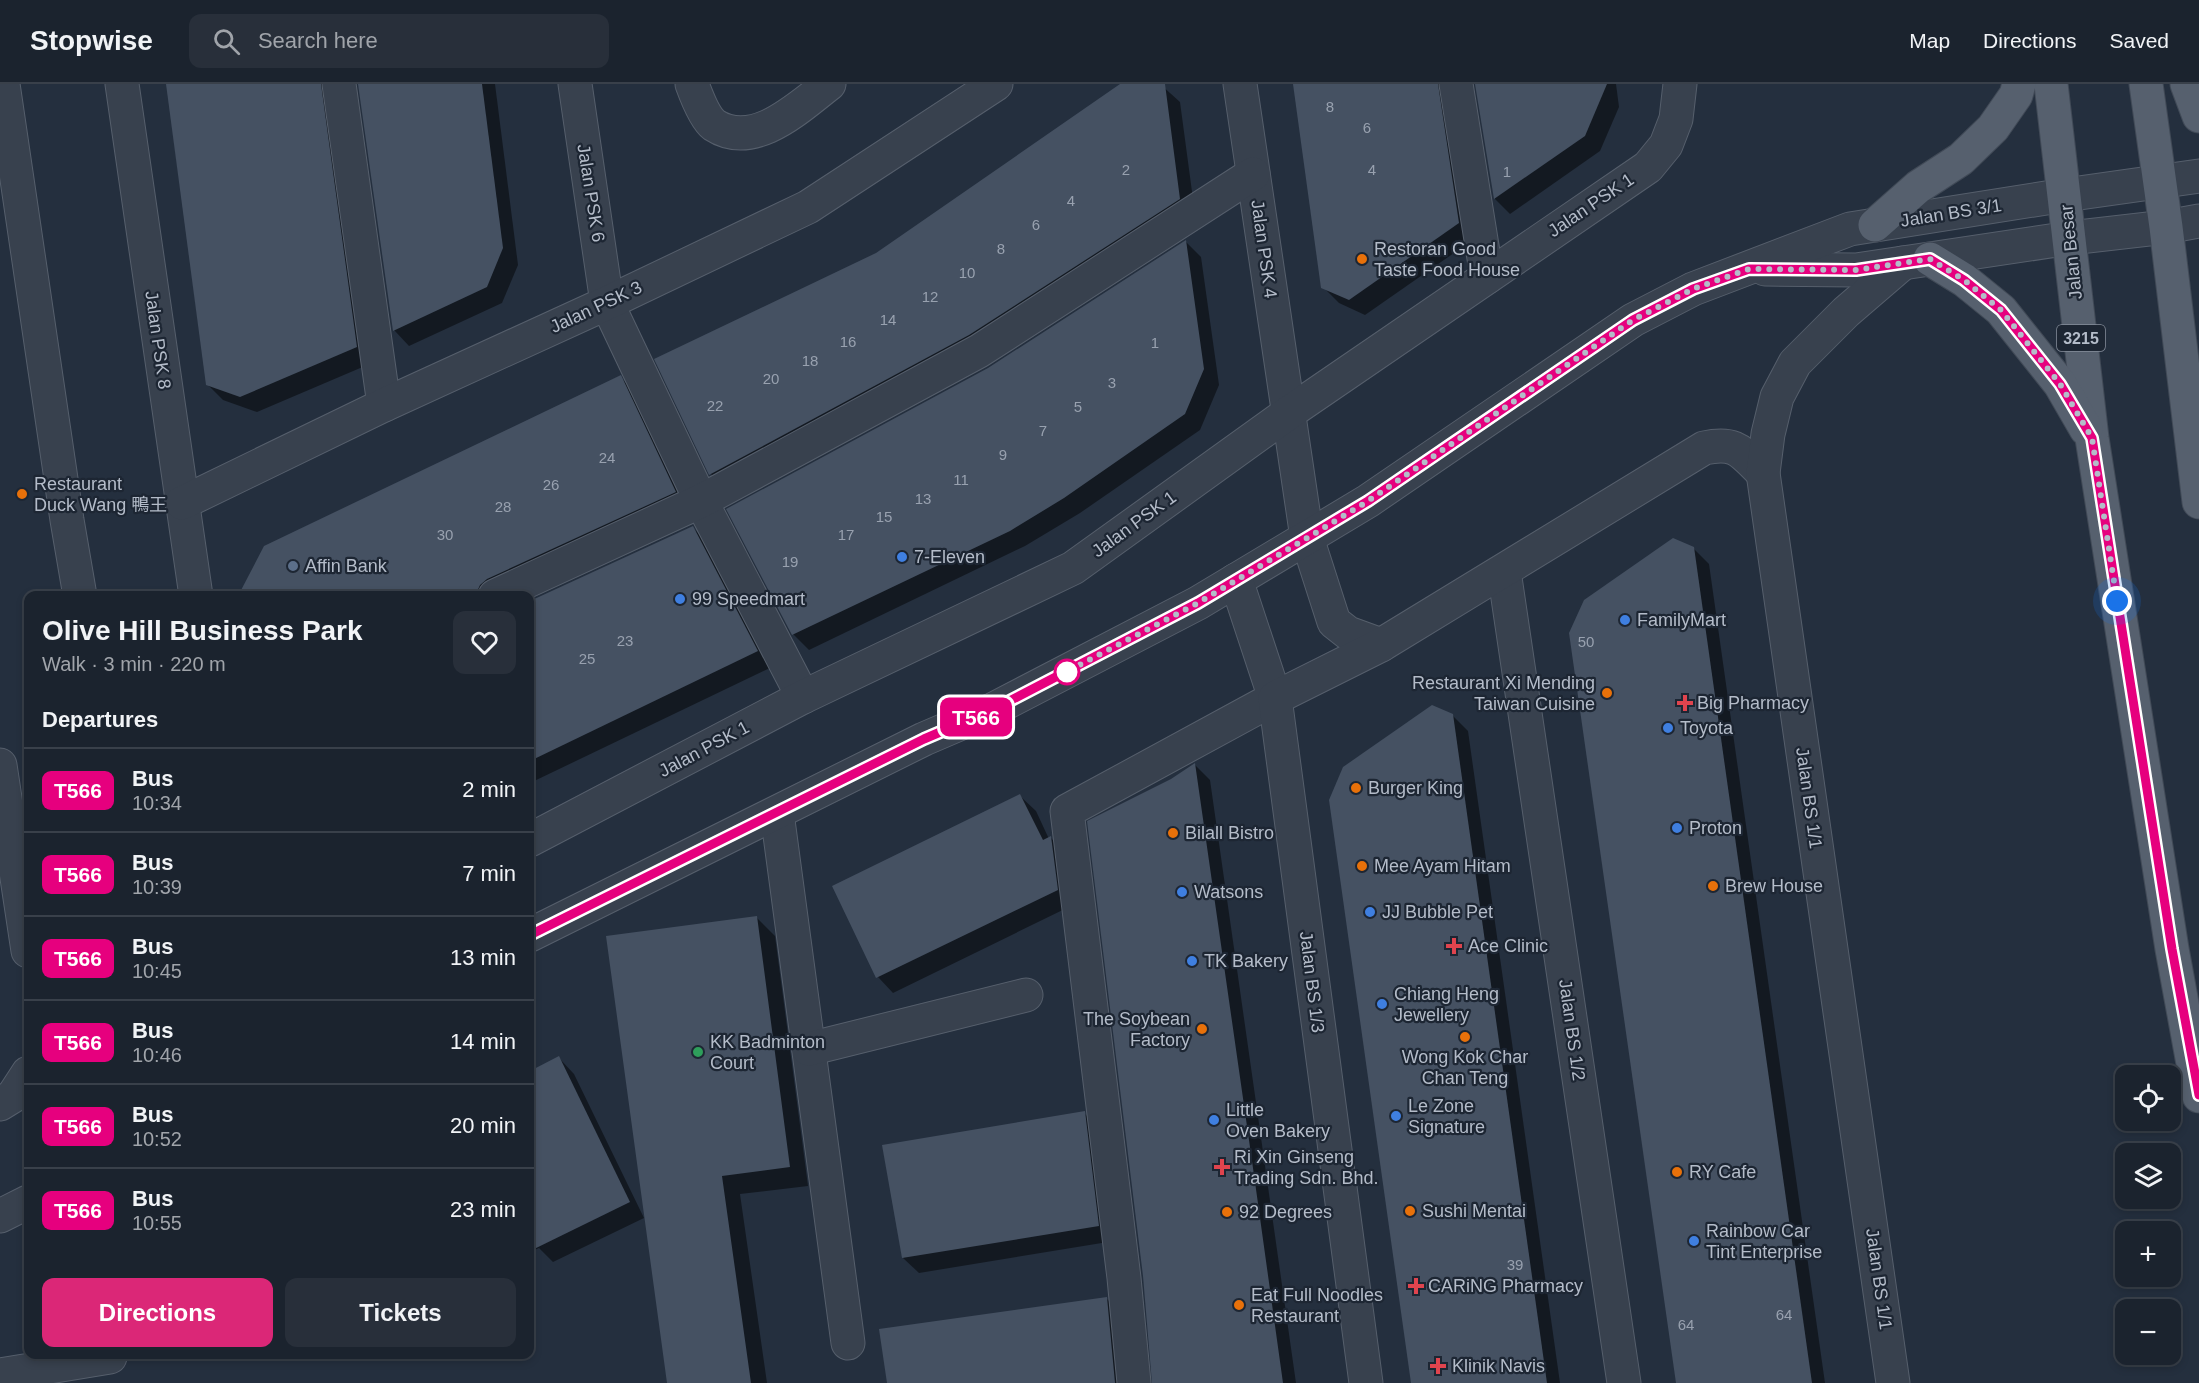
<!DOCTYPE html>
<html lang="en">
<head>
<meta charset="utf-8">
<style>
  :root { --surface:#1b232e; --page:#282f3a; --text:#f1f3f6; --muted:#a0a4aa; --line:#39404a; --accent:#db2777 }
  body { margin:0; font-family:Arial,"Noto Sans SC",sans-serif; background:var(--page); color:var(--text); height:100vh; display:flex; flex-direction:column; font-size:22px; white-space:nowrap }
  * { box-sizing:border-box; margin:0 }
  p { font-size:20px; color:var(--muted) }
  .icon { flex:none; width:33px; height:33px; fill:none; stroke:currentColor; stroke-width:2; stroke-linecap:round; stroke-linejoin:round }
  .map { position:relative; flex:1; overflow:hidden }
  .drawer { position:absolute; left:24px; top:507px; width:510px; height:768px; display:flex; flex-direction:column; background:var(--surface); border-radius:12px; box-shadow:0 3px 9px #0003,0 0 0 2px var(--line) }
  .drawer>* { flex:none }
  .badge { padding:0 12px; border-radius:9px; font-size:21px; line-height:39px }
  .fabs { position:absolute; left:2115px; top:981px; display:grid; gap:12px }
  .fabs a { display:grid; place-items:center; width:66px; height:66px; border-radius:12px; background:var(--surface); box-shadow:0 3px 9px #0003,0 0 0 2px var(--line); font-size:30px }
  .you { position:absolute; width:30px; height:30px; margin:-15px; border:4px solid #fff; border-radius:50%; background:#1a73e8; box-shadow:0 0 0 9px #1a73e833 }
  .map>.badge { position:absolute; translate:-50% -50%; box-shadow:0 0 0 3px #fff }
  h2 { padding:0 18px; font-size:22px; line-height:54px }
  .round { display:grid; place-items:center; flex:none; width:63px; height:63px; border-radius:12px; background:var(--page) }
  .overview { display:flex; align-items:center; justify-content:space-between; height:102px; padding:0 18px }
  h1 { font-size:28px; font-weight:700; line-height:45px }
  .button { display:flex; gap:12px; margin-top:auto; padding:12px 18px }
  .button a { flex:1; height:69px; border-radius:12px; background:var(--accent); color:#fff; font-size:24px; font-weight:700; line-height:69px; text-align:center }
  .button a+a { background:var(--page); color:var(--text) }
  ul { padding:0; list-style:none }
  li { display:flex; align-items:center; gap:18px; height:84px; padding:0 18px; border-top:2px solid var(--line) }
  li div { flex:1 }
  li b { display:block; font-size:22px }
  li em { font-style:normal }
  li .badge { min-width:66px; font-weight:700; text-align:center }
  header { display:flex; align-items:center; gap:36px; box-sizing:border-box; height:84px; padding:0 30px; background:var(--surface); border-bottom:2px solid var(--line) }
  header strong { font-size:28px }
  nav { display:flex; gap:33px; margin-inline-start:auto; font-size:21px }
  .search { width:420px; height:54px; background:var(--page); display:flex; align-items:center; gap:15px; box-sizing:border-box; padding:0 21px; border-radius:12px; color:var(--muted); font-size:22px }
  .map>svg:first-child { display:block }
  .shadow { fill:#0007 }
  .building { fill:#455162 }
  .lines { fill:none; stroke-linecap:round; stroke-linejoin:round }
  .minor-casing { stroke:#565f6c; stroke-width:35 }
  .major-casing { stroke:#414a57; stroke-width:35 }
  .minor { stroke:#38414e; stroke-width:33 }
  .major { stroke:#56606e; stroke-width:33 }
  .line-casing { stroke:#fff; stroke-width:14 }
  .line { stroke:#e6007e; stroke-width:9 }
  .walk { stroke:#b4bcc9; stroke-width:6; stroke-dasharray:0 10.8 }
  .food-dot { fill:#e8710a; stroke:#1d2633; stroke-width:2 }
  .shop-dot { fill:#3f7fe0; stroke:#1d2633; stroke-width:2 }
  .service-dot { fill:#5c6f8a; stroke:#1d2633; stroke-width:2 }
  .stop-dot { fill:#fff; stroke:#e6007e; stroke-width:3 }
  .health-dot { fill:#e0444e; stroke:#1d2633; stroke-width:2 }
  .leisure-dot { fill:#2e9e5b; stroke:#1d2633; stroke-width:2 }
  .labels { text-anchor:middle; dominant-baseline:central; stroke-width:4.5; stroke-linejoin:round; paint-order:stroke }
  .number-label { font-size:15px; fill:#98a1af }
  .shield { fill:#1d2633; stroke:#878f9c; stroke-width:1.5 }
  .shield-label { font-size:16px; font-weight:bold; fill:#b4bcc9 }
  .street-label { font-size:18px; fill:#b4bcc9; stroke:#1d2633 }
  .poi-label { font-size:18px; fill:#b4bcc9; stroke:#1d2633; text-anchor:start }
</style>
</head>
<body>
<header>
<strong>Stopwise</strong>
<div class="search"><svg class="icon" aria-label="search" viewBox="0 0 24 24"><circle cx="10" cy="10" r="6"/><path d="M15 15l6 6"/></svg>Search here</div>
<nav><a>Map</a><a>Directions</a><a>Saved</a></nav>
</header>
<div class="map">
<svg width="2199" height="1299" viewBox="0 0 2199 1299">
  <rect width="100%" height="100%" fill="#242f3e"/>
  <!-- shadow -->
  <g class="shadow">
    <path d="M 167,0 L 344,0 L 372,279 L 257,328 L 223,316 L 207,300 Z"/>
    <path d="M 359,0 L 495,0 L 518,181 L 502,219 L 409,262 L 394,246 Z"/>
    <path d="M 1122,0 L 1160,0 L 1180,18 L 1195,130 L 726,406 L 711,390 L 656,276 L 877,170 Z"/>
    <path d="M 1294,0 L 1461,0 L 1474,155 L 1365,231 L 1339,219 L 1323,203 Z"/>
    <path d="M 1476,0 L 1616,0 L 1619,23 L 1600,67 L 1510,130 L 1495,115 Z"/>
    <path d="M 1186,158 L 1201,173 L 1219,301 L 1200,346 L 1080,429 L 1025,462 L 809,566 L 793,550 L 989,285 Z"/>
    <path d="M 620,293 L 636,309 L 690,424 L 501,512 L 245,512 Z"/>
    <path d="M 692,443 L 708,459 L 772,583 L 530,699 L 530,518 Z"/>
    <path d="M 1693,464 L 1709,480 L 1825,1299 L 1677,1299 Z"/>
    <path d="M 1452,631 L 1468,647 L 1560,1299 L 1413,1299 Z"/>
    <path d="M 1195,681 L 1210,696 L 1296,1299 L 1154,1299 L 1172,696 Z"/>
    <path d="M 1020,712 L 1036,727 L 1049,755 L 1051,754 L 1066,770 L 1073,821 L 893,909 L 878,893 L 834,803 Z"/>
    <path d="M 756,833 L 775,852 L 808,1102 L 740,1110 L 767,1299 L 669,1299 Z"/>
    <path d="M 559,974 L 574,990 L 644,1134 L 553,1178 L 539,1164 L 530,1168 L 530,988 Z"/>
    <path d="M 1084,1029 L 1100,1045 L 1114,1157 L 919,1189 L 903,1174 Z"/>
    <path d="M 1106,1214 L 1122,1230 L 1129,1299 L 889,1299 Z"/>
  </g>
  <!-- building -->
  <g class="building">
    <path d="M 166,0 L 321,0 L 357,263 L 240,313 L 206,301 Z"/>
    <path d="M 358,0 L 482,0 L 503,164 L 487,203 L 393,247 Z"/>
    <path d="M 1120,0 L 1165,0 L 1180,115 L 969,251 L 709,391 L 654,275 L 876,169 Z"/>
    <path d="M 1293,0 L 1438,0 L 1459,139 L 1349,216 L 1321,204 Z"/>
    <path d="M 1475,0 L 1607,0 L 1585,52 L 1494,115 Z"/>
    <path d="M 1186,156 L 1204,285 L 1185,330 L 1064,414 L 1010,447 L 792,551 L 726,425 L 988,284 Z"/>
    <path d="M 621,291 L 676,408 L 487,495 L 480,501 L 476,510 L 473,512 L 238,512 L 264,462 Z"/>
    <path d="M 693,442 L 758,567 L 530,677 L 530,517 Z"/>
    <path d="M 1673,454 L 1694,463 L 1812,1299 L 1676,1299 L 1569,549 L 1584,516 Z"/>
    <path d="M 1432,621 L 1453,630 L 1547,1299 L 1411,1299 L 1329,716 L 1343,683 Z"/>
    <path d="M 1195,679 L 1255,1098 L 1283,1299 L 1152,1299 L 1143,1192 L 1087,737 L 1171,695 Z"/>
    <path d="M 1020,710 L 1043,756 L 1051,752 L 1058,806 L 876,894 L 832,802 Z"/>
    <path d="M 757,832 L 790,1083 L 722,1092 L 751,1299 L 667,1299 L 606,852 Z"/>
    <path d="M 559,972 L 630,1118 L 530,1167 L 530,987 Z"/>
    <path d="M 1085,1027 L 1099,1142 L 902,1174 L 882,1061 Z"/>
    <path d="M 1107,1213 L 1115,1299 L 887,1299 L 879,1245 Z"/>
  </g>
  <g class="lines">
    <!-- minor casing -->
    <g class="minor-casing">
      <g id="minor">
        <path d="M 3,0 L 67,436 L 80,512"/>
        <path d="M 122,0 L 196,512"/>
        <path d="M 339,0 L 384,321"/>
        <path d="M 575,0 L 607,219 L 701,417 L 803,613"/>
        <path d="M 692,0 C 696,11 705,34 714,41 C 754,67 799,23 829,0"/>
        <path d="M 1240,0 L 1307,454 L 1334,538 L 1348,549 L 1381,561"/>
        <path d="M 1456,0 L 1487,193"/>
        <path d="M 1765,185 L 1856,186 L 2070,154 L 2166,143 L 2199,137"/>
        <path d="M 182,419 L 384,321 L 607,219 L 808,123 L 996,0"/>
        <path d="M 1504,487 L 1624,1299"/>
        <path d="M 495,512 L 701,417 L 979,267 L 1253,90"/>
        <path d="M 0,681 L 28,867"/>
        <path d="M 777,729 L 848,1259"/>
        <path d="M 530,756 L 803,613 L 1073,484 L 1287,330 L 1648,83 L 1666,61 L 1676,35 L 1680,0"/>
        <path d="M 530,851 L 924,655 L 994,625 L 1198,519 L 1368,417 L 1633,236 L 1693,205 L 1850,145 L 2065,111 L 2199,92"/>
        <path d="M 809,965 L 1026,911"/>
        <path d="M 0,1020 L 13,1012 L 28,989"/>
        <path d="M 0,1132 L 28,1118"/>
        <path d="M 0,1291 L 110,1273"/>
        <path d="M 1134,1299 L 1124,1194 L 1067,727 L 1275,614 L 1236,496"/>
        <path d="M 1366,1299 L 1275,614 L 1381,561 L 1704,364 C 1737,357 1741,368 1763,389"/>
        <path d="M 1893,1299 L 1763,389 L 1768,350 L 1777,313 L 1795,279 L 1846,228 L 1903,179"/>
      </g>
    </g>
    <!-- major casing -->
    <g class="major-casing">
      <g id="major">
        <path d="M 2051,0 L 2092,354 L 2172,865 L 2199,1012"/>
        <path d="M 2146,0 L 2166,143 L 2199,418"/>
        <path d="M 2187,0 L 2199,32"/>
        <path d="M 1875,141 L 1918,103 L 1961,75 L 1993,44 L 2016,11 L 2019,0"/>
        <path d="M 1930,175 L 1964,196 L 2001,226 L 2060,300 L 2086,345"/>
      </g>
    </g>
    <!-- minor -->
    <use href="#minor" class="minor"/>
    <!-- major -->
    <use href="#major" class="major"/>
  </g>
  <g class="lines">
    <!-- line casing -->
    <g class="line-casing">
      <path id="line" d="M 530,851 L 924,655 L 994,625 L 1198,519 L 1368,417 L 1633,236 L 1693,205 L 1749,185 L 1856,186 L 1930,175 L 1964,196 L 2001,226 L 2060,300 L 2092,354 L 2172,865 L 2199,1011"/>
    </g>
    <!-- line -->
    <use href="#line" class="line"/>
    <!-- walk -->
    <path class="walk" d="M 1067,588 L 1064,589 L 1198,519 L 1307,454 L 1368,417 L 1633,236 L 1693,205 L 1749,185 L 1856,186 L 1930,175 L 1964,196 L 2001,226 L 2060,300 L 2092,354 L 2117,517"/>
  </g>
  <!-- markers -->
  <g class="food-dot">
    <circle cx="1362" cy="175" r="6"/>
    <circle cx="22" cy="410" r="6"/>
    <circle cx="1607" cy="609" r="6"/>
    <circle cx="1356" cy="704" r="6"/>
    <circle cx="1173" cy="749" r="6"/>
    <circle cx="1362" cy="782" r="6"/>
    <circle cx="1713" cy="802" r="6"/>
    <circle cx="1202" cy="945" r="6"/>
    <circle cx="1465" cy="953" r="6"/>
    <circle cx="1677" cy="1088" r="6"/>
    <circle cx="1410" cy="1127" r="6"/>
    <circle cx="1227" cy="1128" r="6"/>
    <circle cx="1239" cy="1221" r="6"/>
  </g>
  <g class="shop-dot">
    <circle cx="902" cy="473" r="6"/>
    <circle cx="680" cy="515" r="6"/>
    <circle cx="1625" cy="536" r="6"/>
    <circle cx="1668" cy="644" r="6"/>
    <circle cx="1677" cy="744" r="6"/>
    <circle cx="1182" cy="808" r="6"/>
    <circle cx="1370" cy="828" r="6"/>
    <circle cx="1192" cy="877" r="6"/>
    <circle cx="1382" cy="920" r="6"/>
    <circle cx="1396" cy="1032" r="6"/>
    <circle cx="1214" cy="1036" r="6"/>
    <circle cx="1694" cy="1157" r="6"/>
  </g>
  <circle class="service-dot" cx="293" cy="482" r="6"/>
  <circle class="stop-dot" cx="1067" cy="588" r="12"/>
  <g class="health-dot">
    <path d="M1682 610h6v6h6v6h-6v6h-6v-6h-6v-6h6z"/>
    <path d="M1451 853h6v6h6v6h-6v6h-6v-6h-6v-6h6z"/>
    <path d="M1219 1074h6v6h6v6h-6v6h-6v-6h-6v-6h6z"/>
    <path d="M1413 1193h6v6h6v6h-6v6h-6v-6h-6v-6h6z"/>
    <path d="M1435 1273h6v6h6v6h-6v6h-6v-6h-6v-6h6z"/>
  </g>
  <circle class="leisure-dot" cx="698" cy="968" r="6"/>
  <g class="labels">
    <!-- number labels -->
    <g class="number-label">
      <text x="1330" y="22">8</text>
      <text x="1367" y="43">6</text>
      <text x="1126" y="85">2</text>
      <text x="1372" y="85">4</text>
      <text x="1507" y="87">1</text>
      <text x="1071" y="116">4</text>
      <text x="1036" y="140">6</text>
      <text x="1001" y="164">8</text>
      <text x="967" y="188">10</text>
      <text x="930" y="212">12</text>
      <text x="888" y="235">14</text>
      <text x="848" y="257">16</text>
      <text x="1155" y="258">1</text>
      <text x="810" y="276">18</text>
      <text x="771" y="294">20</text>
      <text x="1112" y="298">3</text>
      <text x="715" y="321">22</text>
      <text x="1078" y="322">5</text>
      <text x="1043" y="346">7</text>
      <text x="1003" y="370">9</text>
      <text x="607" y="373">24</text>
      <text x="961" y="395">11</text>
      <text x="551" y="400">26</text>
      <text x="923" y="414">13</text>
      <text x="503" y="422">28</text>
      <text x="884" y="432">15</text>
      <text x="445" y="450">30</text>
      <text x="846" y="450">17</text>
      <text x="790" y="477">19</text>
      <text x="625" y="556">23</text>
      <text x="1586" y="557">50</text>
      <text x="587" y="574">25</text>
      <text x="1515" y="1180">39</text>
      <text x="1784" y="1230">64</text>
      <text x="1686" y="1240">64</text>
    </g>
    <!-- shield labels -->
    <rect class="shield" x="2057" y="241" width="48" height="26" rx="4.5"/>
    <g class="shield-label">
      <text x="2081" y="254">3215</text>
    </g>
    <!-- street labels -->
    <g class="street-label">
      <text transform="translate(591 109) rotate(81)">Jalan PSK 6</text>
      <text transform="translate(1591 121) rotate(-34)">Jalan PSK 1</text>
      <text transform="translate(1951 129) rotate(-9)">Jalan BS 3/1</text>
      <text transform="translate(1264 165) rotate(82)">Jalan PSK 4</text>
      <text transform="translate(2071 168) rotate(-96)">Jalan Besar</text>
      <text transform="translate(596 223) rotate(-25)">Jalan PSK 3</text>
      <text transform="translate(158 256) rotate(82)">Jalan PSK 8</text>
      <text transform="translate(1134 440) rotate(-36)">Jalan PSK 1</text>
      <text transform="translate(704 665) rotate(-28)">Jalan PSK 1</text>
      <text transform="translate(1809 714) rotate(82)">Jalan BS 1/1</text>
      <text transform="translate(1312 898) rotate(83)">Jalan BS 1/3</text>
      <text transform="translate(1572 946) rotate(82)">Jalan BS 1/2</text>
      <text transform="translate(1879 1195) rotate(82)">Jalan BS 1/1</text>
    </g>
    <!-- poi labels -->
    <g class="poi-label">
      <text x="1374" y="165">Restoran Good<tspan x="1374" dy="21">Taste Food House</tspan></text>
      <text x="34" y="400">Restaurant<tspan x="34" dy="21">Duck Wang 鴨王</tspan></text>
      <text x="914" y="473">7-Eleven</text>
      <text x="305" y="482">Affin Bank</text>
      <text x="692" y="515">99 Speedmart</text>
      <text x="1637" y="536">FamilyMart</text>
      <text x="1595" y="599" text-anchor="end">Restaurant Xi Mending<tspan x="1595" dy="21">Taiwan Cuisine</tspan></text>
      <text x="1697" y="619">Big Pharmacy</text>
      <text x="1680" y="644">Toyota</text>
      <text x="1368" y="704">Burger King</text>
      <text x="1689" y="744">Proton</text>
      <text x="1185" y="749">Bilall Bistro</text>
      <text x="1374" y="782">Mee Ayam Hitam</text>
      <text x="1725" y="802">Brew House</text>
      <text x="1194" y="808">Watsons</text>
      <text x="1382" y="828">JJ Bubble Pet</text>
      <text x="1468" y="862">Ace Clinic</text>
      <text x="1204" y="877">TK Bakery</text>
      <text x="1394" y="910">Chiang Heng<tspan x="1394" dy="21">Jewellery</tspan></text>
      <text x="1190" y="935" text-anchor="end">The Soybean<tspan x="1190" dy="21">Factory</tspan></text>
      <text x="710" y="958">KK Badminton<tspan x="710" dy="21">Court</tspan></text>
      <text x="1465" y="973" text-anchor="middle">Wong Kok Char<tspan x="1465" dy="21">Chan Teng</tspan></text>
      <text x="1408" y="1022">Le Zone<tspan x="1408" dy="21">Signature</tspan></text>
      <text x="1226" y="1026">Little<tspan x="1226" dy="21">Oven Bakery</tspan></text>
      <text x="1234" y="1073">Ri Xin Ginseng<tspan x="1234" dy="21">Trading Sdn. Bhd.</tspan></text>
      <text x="1689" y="1088">RY Cafe</text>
      <text x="1422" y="1127">Sushi Mentai</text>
      <text x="1239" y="1128">92 Degrees</text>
      <text x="1706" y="1147">Rainbow Car<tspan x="1706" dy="21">Tint Enterprise</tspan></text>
      <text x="1428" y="1202">CARiNG Pharmacy</text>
      <text x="1251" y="1211">Eat Full Noodles<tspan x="1251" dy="21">Restaurant</tspan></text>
      <text x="1452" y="1282">Klinik Navis</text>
    </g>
  </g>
</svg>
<div class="fabs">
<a><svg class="icon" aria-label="locate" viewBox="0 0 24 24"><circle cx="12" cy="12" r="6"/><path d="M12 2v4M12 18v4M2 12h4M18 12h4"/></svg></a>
<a><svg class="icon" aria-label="layers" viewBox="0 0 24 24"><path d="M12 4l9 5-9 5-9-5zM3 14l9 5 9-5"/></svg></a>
<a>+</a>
<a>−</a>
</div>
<div class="you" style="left:2117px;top:517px"></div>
<b class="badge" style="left:976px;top:633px;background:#e6007e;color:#fff">T566</b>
<section class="drawer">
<div class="overview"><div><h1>Olive Hill Business Park</h1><p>Walk · 3 min · 220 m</p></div><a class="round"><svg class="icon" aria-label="heart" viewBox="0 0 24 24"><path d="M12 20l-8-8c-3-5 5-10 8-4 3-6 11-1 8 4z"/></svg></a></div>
<h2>Departures</h2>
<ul>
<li><span class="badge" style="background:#e6007e;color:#fff">T566</span><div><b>Bus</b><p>10:34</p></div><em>2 min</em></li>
<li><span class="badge" style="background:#e6007e;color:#fff">T566</span><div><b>Bus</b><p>10:39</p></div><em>7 min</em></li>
<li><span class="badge" style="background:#e6007e;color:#fff">T566</span><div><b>Bus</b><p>10:45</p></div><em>13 min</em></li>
<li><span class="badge" style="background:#e6007e;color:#fff">T566</span><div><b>Bus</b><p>10:46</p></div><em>14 min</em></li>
<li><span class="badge" style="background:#e6007e;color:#fff">T566</span><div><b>Bus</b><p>10:52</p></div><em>20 min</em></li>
<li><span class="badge" style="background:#e6007e;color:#fff">T566</span><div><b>Bus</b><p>10:55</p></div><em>23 min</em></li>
</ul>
<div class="button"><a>Directions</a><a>Tickets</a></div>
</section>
</div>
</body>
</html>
